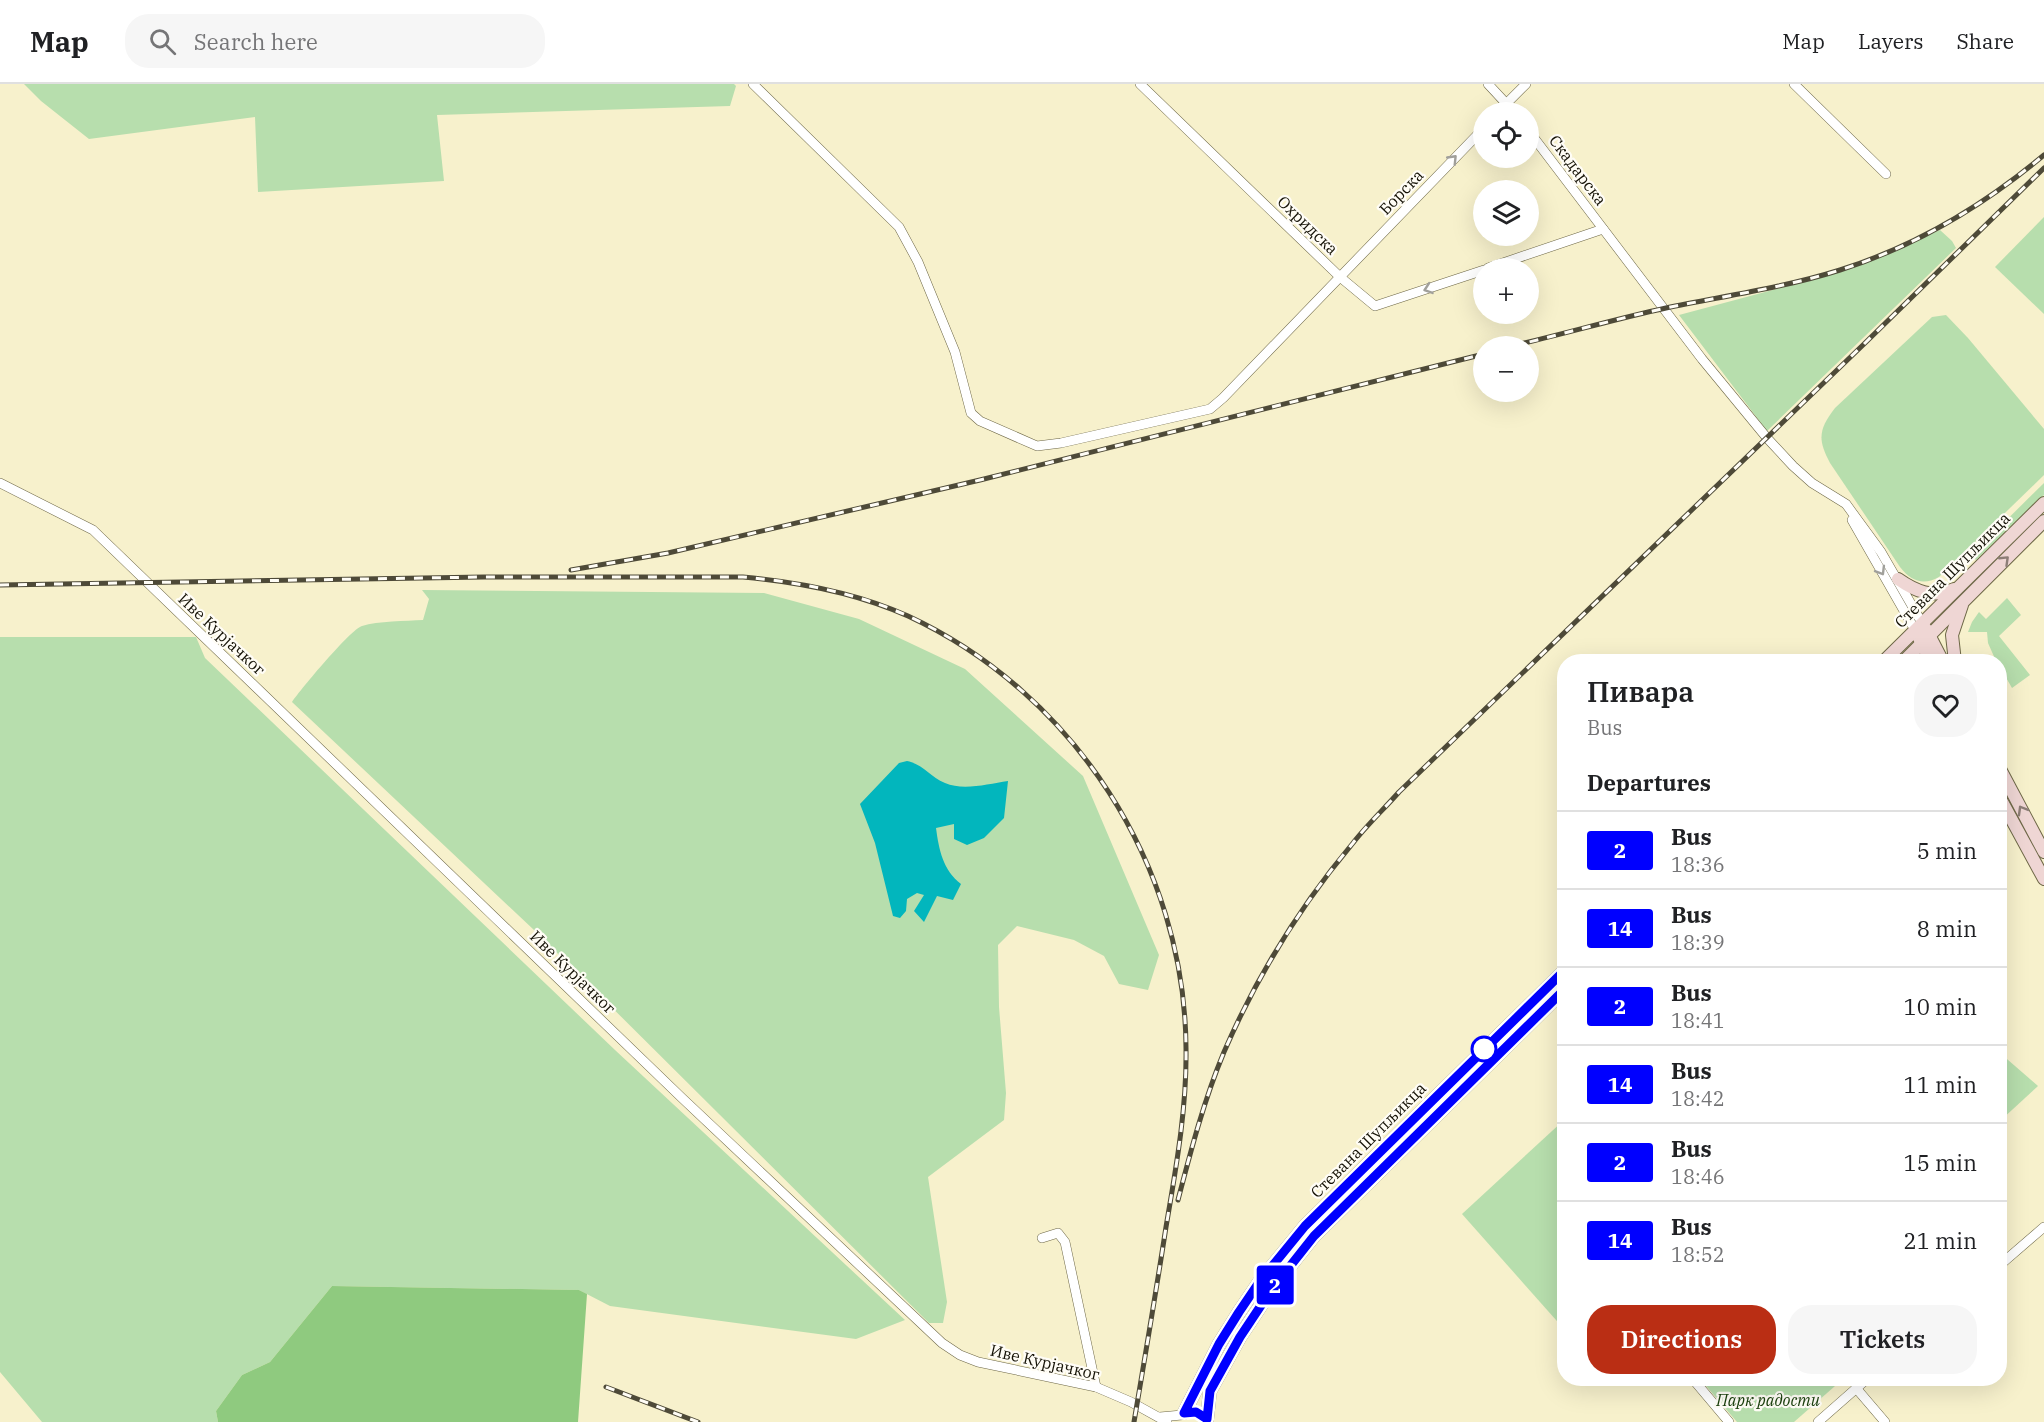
<!DOCTYPE html>
<html lang="en">
<head>
<meta charset="utf-8">
<style>
  :root { --surface:#fff; --page:#f6f6f6; --text:#202124; --muted:#757577; --line:#e0e0e0; --accent:#ba2e14 }
  body { margin:0; font-family:"IBM Plex Serif",serif; background:var(--page); color:var(--text); height:100vh; display:flex; flex-direction:column; font-size:22px; white-space:nowrap }
  * { box-sizing:border-box; margin:0 }
  p { font-size:20px; color:var(--muted) }
  .icon { flex:none; width:33px; height:33px; fill:none; stroke:currentColor; stroke-width:2; stroke-linecap:round; stroke-linejoin:round }
  .map { position:relative; flex:1; overflow:hidden }
  .sheet { position:absolute; left:1557px; top:570px; width:450px; height:732px; display:flex; flex-direction:column; background:var(--surface); border-radius:24px; box-shadow:0 6px 24px #0002 }
  .sheet>* { flex:none }
  .badge { padding:0 12px; border-radius:4px; font-size:21px; line-height:39px }
  .tools { position:absolute; left:1473px; top:18px; display:grid; gap:12px }
  .tools a { display:grid; place-items:center; width:66px; height:66px; border-radius:50%; background:var(--surface); box-shadow:0 6px 24px #0002; font-size:30px }
  .map>.badge { position:absolute; translate:-50% -50%; box-shadow:0 0 0 3px #fff }
  h2 { padding:0 30px; font-size:22px; line-height:54px }
  .round { display:grid; place-items:center; flex:none; width:63px; height:63px; border-radius:24px; background:var(--page) }
  .overview { display:flex; align-items:center; justify-content:space-between; height:102px; padding:0 30px }
  h1 { font-size:28px; font-weight:600; line-height:45px }
  .action { display:flex; gap:12px; margin-top:auto; padding:12px 30px }
  .action a { flex:1; height:69px; border-radius:24px; background:var(--accent); color:#fff; font-size:24px; font-weight:600; line-height:69px; text-align:center }
  .action a+a { background:var(--page); color:var(--text) }
  ul { padding:0; list-style:none }
  li { display:flex; align-items:center; gap:18px; height:78px; padding:0 30px; border-top:2px solid var(--line) }
  li div { flex:1 }
  li b { display:block; font-size:22px }
  li em { font-style:normal }
  li .badge { min-width:66px; font-weight:700; text-align:center }
  header { display:flex; align-items:center; gap:36px; box-sizing:border-box; height:84px; padding:0 30px; background:var(--surface); border-bottom:2px solid var(--line) }
  header strong { font-size:28px }
  nav { display:flex; gap:33px; margin-inline-start:auto; font-size:21px }
  .search { width:420px; height:54px; background:var(--page); display:flex; align-items:center; gap:15px; box-sizing:border-box; padding:0 21px; border-radius:24px; color:var(--muted); font-size:22px }
  .map>svg:first-child { display:block }
  .green { fill:#b7dead }
  .forest { fill:#8fca7f }
  .water { fill:#02b6bd }
  .lines { fill:none; stroke-linecap:round; stroke-linejoin:round }
  .minor-casing { stroke:#6d6746; stroke-width:10 }
  .secondary-casing { stroke:#6d6746; stroke-width:14 }
  .minor { stroke:#fff; stroke-width:9 }
  .secondary { stroke:#efd6d4; stroke-width:12 }
  .rail-casing { stroke:#4e4a38; stroke-width:5 }
  .rail { stroke:#fffdf6; stroke-width:3; stroke-dasharray:9; stroke-linecap:butt }
  .oneway { stroke:#a1a09b }
  .oneway2 { stroke:#8d7e77 }
  .line-casing { stroke:#fff; stroke-width:14 }
  .line { stroke:#00f; stroke-width:9 }
  .stop-dot { fill:#fff; stroke:#00f; stroke-width:3 }
  .labels { text-anchor:middle; dominant-baseline:central; stroke-width:4.5; stroke-linejoin:round; paint-order:stroke }
  .street-label { font-size:16px; fill:#151206; stroke:#fffdf6 }
  .park-label { font-size:16px; font-style:italic; fill:#183e0a; stroke:#fffdf6 }
</style>
</head>
<body>
<header>
<strong>Map</strong>
<div class="search"><svg class="icon" aria-label="search" viewBox="0 0 24 24"><circle cx="10" cy="10" r="6"/><path d="M15 15l6 6"/></svg>Search here</div>
<nav><a>Map</a><a>Layers</a><a>Share</a></nav>
</header>
<div class="map">
<svg width="2044" height="1338" viewBox="0 0 2044 1338">
  <rect width="100%" height="100%" fill="#f7f1cc"/>
  <!-- green -->
  <g class="green">
    <path d="M 24,0 L 734,0 L 736,2 L 730,22 L 437,31 L 444,97 L 258,108 L 255,33 L 89,55 L 41,17 Z"/>
    <path d="M 2044,133 L 2044,230 L 1995,183 Z"/>
    <path d="M 1940,146 L 1952,157 L 1956,164 L 1767,347 L 1679,231 L 1825,192 L 1860,180 Z"/>
    <path d="M 1946,231 L 1968,254 L 2044,345 L 2044,391 L 1939,493 C 1923,502 1911,497 1900,483 L 1830,379 C 1817,355 1819,345 1835,324 L 1932,233 Z"/>
    <path d="M 2044,399 L 2044,411 L 1976,476 L 1971,471 Z"/>
    <path d="M 422,506 L 764,509 L 859,535 L 965,585 L 1083,692 L 1159,871 L 1148,906 L 1119,900 L 1104,872 L 1074,856 L 1017,842 L 998,861 L 999,923 L 1006,1009 L 1004,1036 L 928,1093 L 947,1218 L 943,1239 L 929,1239 L 534,846 L 292,618 C 301,605 351,545 362,542 C 378,537 406,537 423,536 L 429,515 Z"/>
    <path d="M 2007,514 L 2021,531 L 1999,552 L 2030,591 L 2012,604 L 2000,583 L 2000,578 L 1996,577 L 1988,559 L 1987,548 L 1968,548 L 1972,538 L 1979,528 L 1986,535 Z"/>
    <path d="M 0,553 L 196,553 L 205,574 L 615,966 L 905,1236 L 856,1255 L 610,1222 L 579,1206 L 332,1202 L 270,1278 L 242,1291 L 216,1327 L 218,1338 L 42,1338 L 0,1288 Z"/>
    <path d="M 2000,969 L 2038,1002 L 2000,1037 Z"/>
    <path d="M 1564,1036 L 1564,1245 L 1462,1130 Z"/>
    <path d="M 1700,1295 L 1843,1295 L 1794,1338 L 1737,1338 Z"/>
  </g>
  <!-- forest -->
  <path class="forest" d="M 332,1202 L 579,1206 L 587,1210 L 578,1338 L 218,1338 L 216,1327 L 242,1291 L 270,1278 Z"/>
  <!-- water -->
  <path class="water" d="M 907,677 C 923,680 930,693 945,699 C 963,707 988,700 1008,697 L 1004,734 L 984,754 L 967,761 L 954,755 L 954,740 L 936,744 C 939,766 943,786 961,800 L 953,816 L 937,812 L 924,838 L 914,827 L 924,811 L 917,809 L 907,815 L 906,827 L 900,834 L 893,832 L 875,759 L 860,720 L 899,679 Z"/>
  <g class="lines">
    <!-- minor casing -->
    <g class="minor-casing">
      <g id="minor">
        <path d="M 753,0 L 899,143 L 918,178 L 955,268 L 971,329 L 980,337 L 1037,362 L 1061,359 L 1210,325 L 1223,314 L 1484,44"/>
        <path d="M 1140,0 L 1340,193 L 1375,222 L 1484,186"/>
        <path d="M 1488,0 L 1514,28"/>
        <path d="M 1794,0 L 1886,90"/>
        <path d="M 1498,28 L 1526,0"/>
        <path d="M 1528,46 L 1702,275 L 1767,354 L 1793,382 L 1812,399 L 1846,420 L 1881,468 L 1922,539"/>
        <path d="M 1488,184 L 1603,145"/>
        <path d="M 0,399 L 93,446 L 682,1014 L 942,1259 L 960,1271 L 978,1278 L 1096,1303 L 1131,1318 L 1167,1338"/>
        <path d="M 1852,436 L 1915,546"/>
        <path d="M 1042,1154 L 1058,1149 L 1065,1158 L 1096,1303"/>
        <path d="M 2000,1181 L 2044,1143"/>
        <path d="M 1692,1294 L 1729,1338"/>
        <path d="M 1856,1304 L 1885,1338"/>
        <path d="M 1160,1333 L 1182,1331"/>
        <path d="M 1818,1338 L 1868,1294"/>
      </g>
    </g>
    <!-- secondary casing -->
    <g class="secondary-casing">
      <g id="secondary">
        <path d="M 1898,495 C 1915,507 1933,515 1954,505"/>
        <path d="M 1926,545 L 1943,578"/>
        <path d="M 1918,552 L 1931,578"/>
        <path d="M 1883,578 L 2044,419"/>
        <path d="M 1903,578 L 2044,437"/>
        <path d="M 1955,578 L 1952,551 L 1962,521"/>
        <path d="M 2000,685 L 2044,768"/>
        <path d="M 2000,714 L 2044,795"/>
        <path d="M 1184,1329 L 1219,1260 L 1239,1228 L 1260,1197 L 1305,1142 L 1564,887"/>
        <path d="M 1207,1335 L 1210,1307 L 1240,1253 L 1272,1205 L 1314,1152 L 1564,906"/>
      </g>
    </g>
    <!-- minor -->
    <use href="#minor" class="minor"/>
    <!-- secondary -->
    <use href="#secondary" class="secondary"/>
    <!-- rail casing -->
    <g class="rail-casing">
      <g id="rail">
        <path d="M 1512,262 C 1564,250 1615,235 1666,224 C 1724,212 1783,204 1840,186 C 1916,162 1983,122 2044,71"/>
        <path d="M 571,486 L 668,469 L 980,396 L 1484,270"/>
        <path d="M 0,501 L 484,493 L 743,493 C 799,498 857,509 908,532 C 1074,609 1185,781 1186,964 C 1187,1024 1176,1084 1166,1143 C 1156,1208 1145,1273 1134,1338"/>
        <path d="M 1178,1116 C 1191,1066 1204,1016 1224,968 C 1256,894 1301,821 1353,759 C 1367,741 1384,725 1399,708 L 1864,260 L 2044,84"/>
        <path d="M 606,1303 L 698,1338"/>
      </g>
    </g>
    <!-- rail -->
    <use href="#rail" class="rail"/>
  </g>
  <!-- one-way arrows -->
  <defs><path id="oneway-chevron" d="M-2-3.5L2.5 0L-2 3.5" fill="none" stroke-width="1.6" stroke-linecap="round" stroke-linejoin="round" transform="scale(1.5)"/></defs>
  <g class="oneway">
    <use href="#oneway-chevron" transform="translate(1453 75) rotate(-46)"/>
    <use href="#oneway-chevron" transform="translate(1428 205) rotate(161)"/>
    <use href="#oneway-chevron" transform="translate(1881 487) rotate(59)"/>
  </g>
  <g class="oneway2">
    <use href="#oneway-chevron" transform="translate(2005 476) rotate(-44)"/>
    <use href="#oneway-chevron" transform="translate(2022 726) rotate(-120)"/>
  </g>
  <g class="lines">
    <!-- line casing -->
    <g class="line-casing">
      <path id="line" d="M 1564,887 L 1305,1142 L 1260,1197 L 1239,1228 L 1219,1260 L 1184,1329 L 1196,1328 L 1207,1335 L 1210,1307 L 1240,1253 L 1272,1205 L 1314,1152 L 1564,906"/>
    </g>
    <!-- line -->
    <use href="#line" class="line"/>
  </g>
  <!-- markers -->
  <circle class="stop-dot" cx="1484" cy="965" r="12"/>
  <g class="labels">
    <!-- street labels -->
    <g class="street-label">
      <text transform="translate(1578 86) rotate(53)">Скадарска</text>
      <text transform="translate(1401 108) rotate(-46)">Борска</text>
      <text transform="translate(1308 141) rotate(44)">Охридска</text>
      <text transform="translate(1952 486) rotate(-45)">Стевана Шупљикца</text>
      <text transform="translate(222 550) rotate(43)">Иве Курјачког</text>
      <text transform="translate(573 888) rotate(44)">Иве Курјачког</text>
      <text transform="translate(1368 1056) rotate(-45)">Стевана Шупљикца</text>
      <text transform="translate(1045 1278) rotate(13)">Иве Курјачког</text>
    </g>
    <!-- park labels -->
    <g class="park-label">
      <text x="1768" y="1316">Парк радости</text>
    </g>
  </g>
</svg>
<div class="tools">
<a><svg class="icon" aria-label="locate" viewBox="0 0 24 24"><circle cx="12" cy="12" r="6"/><path d="M12 2v4M12 18v4M2 12h4M18 12h4"/></svg></a>
<a><svg class="icon" aria-label="layers" viewBox="0 0 24 24"><path d="M12 4l9 5-9 5-9-5zM3 14l9 5 9-5"/></svg></a>
<a>+</a>
<a>−</a>
</div>
<b class="badge" style="left:1275px;top:1201px;background:#00f;color:#fff">2</b>
<section class="sheet">
<div class="overview"><div><h1>Пивара</h1><p>Bus</p></div><a class="round"><svg class="icon" aria-label="heart" viewBox="0 0 24 24"><path d="M12 20l-8-8c-3-5 5-10 8-4 3-6 11-1 8 4z"/></svg></a></div>
<h2>Departures</h2>
<ul>
<li><span class="badge" style="background:#00f;color:#fff">2</span><div><b>Bus</b><p>18:36</p></div><em>5 min</em></li>
<li><span class="badge" style="background:#00f;color:#fff">14</span><div><b>Bus</b><p>18:39</p></div><em>8 min</em></li>
<li><span class="badge" style="background:#00f;color:#fff">2</span><div><b>Bus</b><p>18:41</p></div><em>10 min</em></li>
<li><span class="badge" style="background:#00f;color:#fff">14</span><div><b>Bus</b><p>18:42</p></div><em>11 min</em></li>
<li><span class="badge" style="background:#00f;color:#fff">2</span><div><b>Bus</b><p>18:46</p></div><em>15 min</em></li>
<li><span class="badge" style="background:#00f;color:#fff">14</span><div><b>Bus</b><p>18:52</p></div><em>21 min</em></li>
</ul>
<div class="action"><a>Directions</a><a>Tickets</a></div>
</section>
</div>
</body>
</html>
